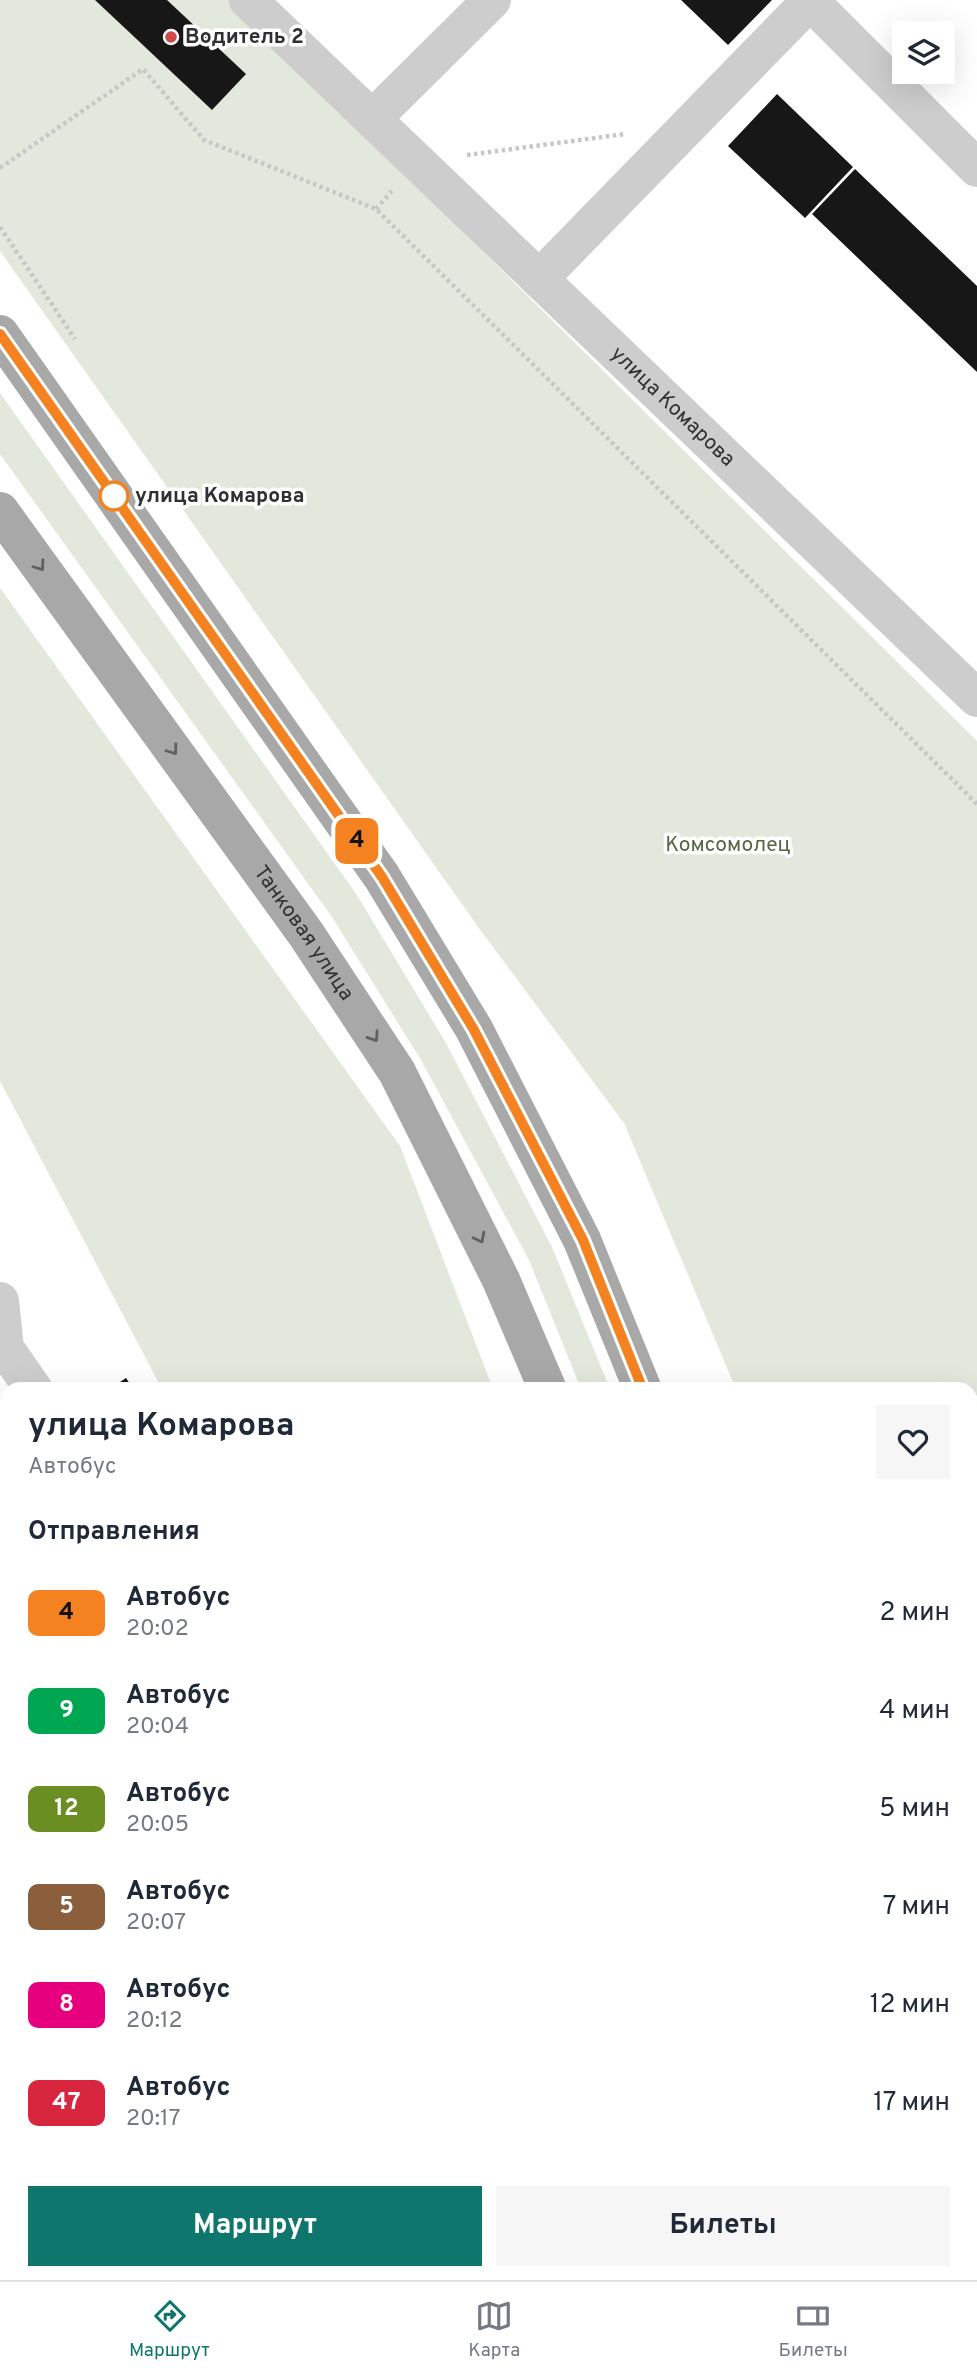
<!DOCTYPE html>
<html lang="ru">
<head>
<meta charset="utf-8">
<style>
  :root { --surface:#fff; --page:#f6f6f7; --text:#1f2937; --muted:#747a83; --line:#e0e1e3; --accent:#0f766e }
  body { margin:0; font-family:Overpass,sans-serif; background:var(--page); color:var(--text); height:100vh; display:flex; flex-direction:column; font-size:26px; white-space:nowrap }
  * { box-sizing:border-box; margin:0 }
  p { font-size:23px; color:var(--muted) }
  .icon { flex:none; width:38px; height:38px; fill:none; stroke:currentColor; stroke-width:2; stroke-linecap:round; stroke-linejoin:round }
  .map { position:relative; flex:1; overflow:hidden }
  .panel { position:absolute; left:0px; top:1382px; width:978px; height:898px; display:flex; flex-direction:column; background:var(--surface); border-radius:21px 21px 0 0; box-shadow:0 7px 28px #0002 }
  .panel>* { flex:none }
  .badge { padding:0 14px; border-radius:10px; font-size:24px; line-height:46px }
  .fabs { position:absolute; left:892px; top:21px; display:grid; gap:14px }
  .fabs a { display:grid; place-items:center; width:63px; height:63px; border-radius:0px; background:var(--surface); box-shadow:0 7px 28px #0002; font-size:35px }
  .map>.badge { position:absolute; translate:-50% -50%; box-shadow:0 0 0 4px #fff }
  h2 { padding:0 28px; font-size:26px; line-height:63px }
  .round { display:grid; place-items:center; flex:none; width:74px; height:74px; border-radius:0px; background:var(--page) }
  .overview { display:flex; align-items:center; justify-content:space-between; height:119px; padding:0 28px }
  h1 { font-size:33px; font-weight:700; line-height:52px }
  .button { display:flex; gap:14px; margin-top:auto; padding:14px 28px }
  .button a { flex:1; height:80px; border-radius:0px; background:var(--accent); color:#fff; font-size:28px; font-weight:700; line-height:80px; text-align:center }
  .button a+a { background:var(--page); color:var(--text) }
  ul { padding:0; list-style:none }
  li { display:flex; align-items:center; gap:21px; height:98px; padding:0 28px }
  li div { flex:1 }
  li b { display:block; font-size:26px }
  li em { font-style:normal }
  li .badge { min-width:77px; font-weight:700; text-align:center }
  .menu { display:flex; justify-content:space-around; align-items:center; height:98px; border-top:2px solid var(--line); background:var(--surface); font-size:19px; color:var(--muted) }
  .menu a { display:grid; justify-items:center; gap:4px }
  .menu .selected { color:var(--accent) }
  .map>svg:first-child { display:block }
  .green { fill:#e3e8dd }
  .building { fill:#171717 }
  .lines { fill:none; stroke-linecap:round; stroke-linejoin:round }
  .path { stroke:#c7c7c7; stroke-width:4.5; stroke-dasharray:3.5 3.5; stroke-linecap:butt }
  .minor { stroke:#cdcdcd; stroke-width:38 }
  .major { stroke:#a8a8a8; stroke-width:38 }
  .oneway { stroke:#606060 }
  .line-casing { stroke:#fff; stroke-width:16 }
  .line { stroke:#f58220; stroke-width:10 }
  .poi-dot { fill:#d0494d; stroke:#fff; stroke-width:2.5 }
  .stop-dot { fill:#fff; stroke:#f58220; stroke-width:3.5 }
  .labels { text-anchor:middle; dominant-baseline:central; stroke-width:7; stroke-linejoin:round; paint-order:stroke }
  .poi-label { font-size:21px; font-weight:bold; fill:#303030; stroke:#fff; text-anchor:start }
  .street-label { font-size:21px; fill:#303030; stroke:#fff }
  .stop-label { font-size:21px; font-weight:bold; fill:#303030; stroke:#fff; text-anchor:start }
  .park-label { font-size:21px; fill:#526743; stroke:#fff }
</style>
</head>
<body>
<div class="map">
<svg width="977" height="2280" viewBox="0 0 977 2280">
  <rect width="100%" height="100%" fill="#fff"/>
  <!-- green -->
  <g class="green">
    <path d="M 0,0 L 229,0 L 977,741 L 977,2280 L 876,2280 L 876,2273 L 971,2273 L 971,1390 L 736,1389 L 624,1123 L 481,931 L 0,251 Z"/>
    <path d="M 0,393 L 357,895 L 446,1043 L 552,1247 L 610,1389 L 581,1389 L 529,1260 L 421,1060 L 332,917 L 0,454 Z"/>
    <path d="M 0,588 L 400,1146 L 493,1389 L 162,1389 L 0,1081 Z"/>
    <path d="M 414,2273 L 637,2273 L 637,2280 L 415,2280 Z"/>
    <rect x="704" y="2273" width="81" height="7"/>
  </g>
  <!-- building -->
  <g class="building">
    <path d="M 95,0 L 167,0 L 246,74 L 212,110 Z"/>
    <path d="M 681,0 L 772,0 L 728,45 Z"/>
    <path d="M 777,94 L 853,167 L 805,218 L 728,146 Z"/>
    <path d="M 855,169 L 977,286 L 977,372 L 812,214 Z"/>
    <path d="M 126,1378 L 134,1390 L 108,1390 Z"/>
    <path d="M 0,1727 L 7,1731 L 7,1777 L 0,1774 Z"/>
    <path d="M 0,1906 L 7,1908 L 7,1936 L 0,1954 Z"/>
  </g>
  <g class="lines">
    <!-- path -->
    <g class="path">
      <path d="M 467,155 L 625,134"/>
      <path d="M 0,168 L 143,69 L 204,140 L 376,209 L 977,804"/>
      <path d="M 376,209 L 392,191"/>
      <path d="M 0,227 L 75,339"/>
    </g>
    <!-- minor -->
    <g class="minor">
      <path id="s1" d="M 248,0 L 977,698"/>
      <path d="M 810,1 L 977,168"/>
      <path d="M 372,119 L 492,0"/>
      <path d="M 539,279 L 811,0"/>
      <path d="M 0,1301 L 5,1348 L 34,1390"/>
      <path d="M 0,1852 L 7,1856"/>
      <path d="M 340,2280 L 340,2273"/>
    </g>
    <!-- major -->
    <g class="major">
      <path d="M 0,334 L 382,877 L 474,1029 L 582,1240 L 643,1390"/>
      <path id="s2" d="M 0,511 L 306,934 L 397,1072 L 501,1280 L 548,1390"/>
      <path d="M 687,2280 L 687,2273"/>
      <path d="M 812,2280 L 812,2273"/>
    </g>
  </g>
  <!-- one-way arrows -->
  <defs><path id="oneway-chevron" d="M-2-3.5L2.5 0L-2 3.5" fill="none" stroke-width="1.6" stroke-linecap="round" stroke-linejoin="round" transform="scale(1.75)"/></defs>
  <g class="oneway">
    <use href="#oneway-chevron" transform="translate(40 566) rotate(54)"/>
    <use href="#oneway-chevron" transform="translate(173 750) rotate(54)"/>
    <use href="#oneway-chevron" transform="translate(374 1037) rotate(57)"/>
    <use href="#oneway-chevron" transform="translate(480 1238) rotate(63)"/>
  </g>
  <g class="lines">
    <!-- line casing -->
    <g class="line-casing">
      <path id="line" d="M 0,334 L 382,877 L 474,1030 L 583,1240 L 643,1390"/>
    </g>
    <!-- line -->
    <use href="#line" class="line"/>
  </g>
  <!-- markers -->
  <circle class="poi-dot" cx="171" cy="37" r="7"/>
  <circle class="stop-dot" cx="114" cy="496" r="14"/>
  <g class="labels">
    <!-- poi labels -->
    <g class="poi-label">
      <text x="185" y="37">Водитель 2</text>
    </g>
    <!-- street labels -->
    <g class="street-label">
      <text stroke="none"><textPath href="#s1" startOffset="588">улица Комарова</textPath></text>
      <text stroke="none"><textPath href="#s2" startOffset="520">Танковая улица</textPath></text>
    </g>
    <!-- stop labels -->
    <g class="stop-label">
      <text x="135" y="496">улица Комарова</text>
    </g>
    <!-- park labels -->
    <g class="park-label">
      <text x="728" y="845">Комсомолец</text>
    </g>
  </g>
</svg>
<div class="fabs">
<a><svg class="icon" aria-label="layers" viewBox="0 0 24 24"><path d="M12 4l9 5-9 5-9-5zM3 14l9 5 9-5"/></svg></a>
</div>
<b class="badge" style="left:357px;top:841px;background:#f58220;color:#111">4</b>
<section class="panel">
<div class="overview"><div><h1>улица Комарова</h1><p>Автобус</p></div><a class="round"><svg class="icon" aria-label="heart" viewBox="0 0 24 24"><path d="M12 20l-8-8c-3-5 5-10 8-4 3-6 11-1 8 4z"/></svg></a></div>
<h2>Отправления</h2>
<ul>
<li><span class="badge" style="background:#f58220;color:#111">4</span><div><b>Автобус</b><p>20:02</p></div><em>2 мин</em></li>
<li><span class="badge" style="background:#00a651;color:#fff">9</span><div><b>Автобус</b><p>20:04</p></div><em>4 мин</em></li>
<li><span class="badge" style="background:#6b8e23;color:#fff">12</span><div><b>Автобус</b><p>20:05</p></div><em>5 мин</em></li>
<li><span class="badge" style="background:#8b5e3c;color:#fff">5</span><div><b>Автобус</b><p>20:07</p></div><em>7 мин</em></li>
<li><span class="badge" style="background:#e6007e;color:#fff">8</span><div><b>Автобус</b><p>20:12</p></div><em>12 мин</em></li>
<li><span class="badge" style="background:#d7263d;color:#fff">47</span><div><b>Автобус</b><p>20:17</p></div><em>17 мин</em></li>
</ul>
<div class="button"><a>Маршрут</a><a>Билеты</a></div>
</section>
</div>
<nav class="menu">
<a class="selected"><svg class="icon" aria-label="directions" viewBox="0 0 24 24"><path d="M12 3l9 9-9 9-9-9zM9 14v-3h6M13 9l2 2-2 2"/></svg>Маршрут</a>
<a><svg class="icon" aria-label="map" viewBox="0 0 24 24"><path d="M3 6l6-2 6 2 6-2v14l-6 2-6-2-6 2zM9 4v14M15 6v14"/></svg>Карта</a>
<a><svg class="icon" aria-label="tickets" viewBox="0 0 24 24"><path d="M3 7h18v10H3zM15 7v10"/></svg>Билеты</a>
</nav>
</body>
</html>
